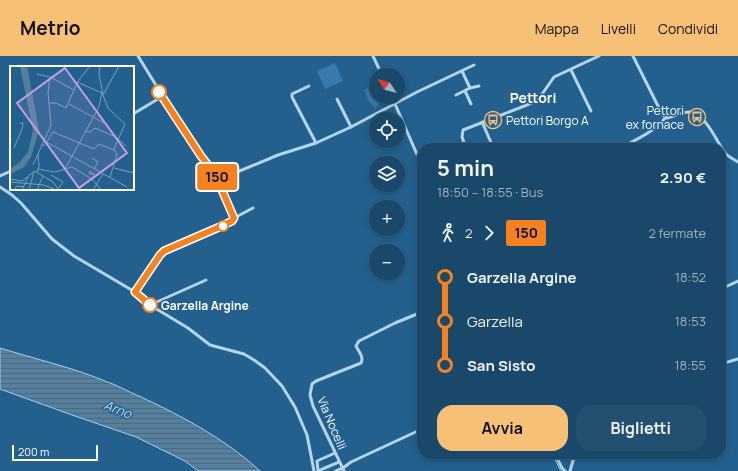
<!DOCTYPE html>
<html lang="it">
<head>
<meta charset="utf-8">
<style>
  :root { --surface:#1a486a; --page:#234f70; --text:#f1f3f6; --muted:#9fb2c1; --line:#38607e; --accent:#f6c176 }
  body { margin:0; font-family:Manrope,sans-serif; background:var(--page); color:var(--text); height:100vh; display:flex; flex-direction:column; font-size:15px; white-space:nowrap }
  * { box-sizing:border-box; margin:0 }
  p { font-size:13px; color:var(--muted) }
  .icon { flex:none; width:22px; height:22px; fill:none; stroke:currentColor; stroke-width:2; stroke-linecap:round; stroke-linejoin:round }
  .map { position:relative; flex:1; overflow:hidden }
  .panel { position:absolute; left:417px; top:87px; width:309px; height:316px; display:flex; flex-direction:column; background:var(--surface); border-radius:16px; box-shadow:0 2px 6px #0003,0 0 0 1px var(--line) }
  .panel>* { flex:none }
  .badge { padding:0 8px; border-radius:3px; font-size:14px; line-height:26px }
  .needle { width:26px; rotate:306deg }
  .controls { position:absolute; left:369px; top:12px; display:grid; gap:8px }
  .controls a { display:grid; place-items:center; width:36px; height:36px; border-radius:50%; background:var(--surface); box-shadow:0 2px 6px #0003,0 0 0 1px var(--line); font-size:20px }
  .scale { position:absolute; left:12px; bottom:10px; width:86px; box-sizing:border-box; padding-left:4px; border:2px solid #fff; border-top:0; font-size:11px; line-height:14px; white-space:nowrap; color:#fff; -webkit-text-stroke:3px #23608e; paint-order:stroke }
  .map>.badge { position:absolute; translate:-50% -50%; box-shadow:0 0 0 2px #fff }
  .legs { display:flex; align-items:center; gap:6px; height:44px; padding:0 20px; font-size:13px }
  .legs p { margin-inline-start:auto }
  .headline { display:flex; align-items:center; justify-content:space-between; height:68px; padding:0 20px }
  h1 { font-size:22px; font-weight:700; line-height:30px }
  .button { display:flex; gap:8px; margin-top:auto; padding:8px 20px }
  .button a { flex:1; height:46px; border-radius:16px; background:var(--accent); color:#111; font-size:16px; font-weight:700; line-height:46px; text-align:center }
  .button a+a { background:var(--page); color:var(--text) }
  ul { padding:0 20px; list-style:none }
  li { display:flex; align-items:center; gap:14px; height:44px; font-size:15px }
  li i { display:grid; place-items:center; width:6px; height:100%; margin:0 5px; background:currentColor }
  li i::after { content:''; width:10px; height:10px; margin:-5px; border:3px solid; border-radius:50%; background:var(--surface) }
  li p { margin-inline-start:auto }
  li:first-child i { background:linear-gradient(#0000 50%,currentColor 0) }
  li:last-child i { background:linear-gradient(currentColor 50%,#0000 0) }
  header { display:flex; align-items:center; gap:24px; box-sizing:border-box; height:56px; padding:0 20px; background:var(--accent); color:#111 }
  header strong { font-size:19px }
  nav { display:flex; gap:22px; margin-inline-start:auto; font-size:14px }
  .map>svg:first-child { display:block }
  .grass { fill:#377aab }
  .water { fill:url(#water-rules); stroke:#a7d0ec }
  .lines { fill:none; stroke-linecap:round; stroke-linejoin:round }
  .stream { stroke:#a7d0ec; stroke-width:1 }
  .minor { stroke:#b3d4eb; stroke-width:3 }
  .line-1-casing { stroke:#fff; stroke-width:9 }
  .line-1 { stroke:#f58220; stroke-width:6 }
  .stop-1-dot { fill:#fff; stroke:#f58220; stroke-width:2 }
  .labels { text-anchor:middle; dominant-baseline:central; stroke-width:3; stroke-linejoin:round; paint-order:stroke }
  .poi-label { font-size:12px; fill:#fff; stroke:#23608e; text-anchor:end }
  .stop-label { font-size:12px; font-weight:bold; fill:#fff; stroke:#23608e; text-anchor:start }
  .street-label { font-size:12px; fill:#fff; stroke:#23608e }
  .water-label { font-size:13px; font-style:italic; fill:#bfddf2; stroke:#23608e }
  .quarter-label { font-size:14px; font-weight:bold; fill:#fff; stroke:#23608e }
  .inset-road { fill:none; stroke:#7ba0bb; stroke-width:1 }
  .view { fill:#c4a0e2; fill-opacity:0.15; stroke:#c4a0e2; stroke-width:2 }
  .inset-edge { fill:none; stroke:#fff; stroke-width:2 }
</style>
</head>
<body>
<header>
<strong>Metrio</strong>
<nav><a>Mappa</a><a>Livelli</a><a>Condividi</a></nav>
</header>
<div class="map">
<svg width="738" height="415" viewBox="0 0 738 415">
  <defs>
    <pattern id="water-rules" width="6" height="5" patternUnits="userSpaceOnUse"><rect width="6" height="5" fill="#557f9e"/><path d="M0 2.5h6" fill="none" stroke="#516879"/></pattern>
  </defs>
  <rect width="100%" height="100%" fill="#23608e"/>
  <!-- grass -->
  <g class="grass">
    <path d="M 335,7 L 343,25 L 325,33 L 317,15 Z"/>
    <path d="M 371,30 L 371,33 L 376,36 L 376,41 L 382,41 L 378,48 L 379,49 L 375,52 L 368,44 L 364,34 Z"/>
  </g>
  <!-- water -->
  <path class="water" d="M 0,292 C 35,303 71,311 105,325 C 117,329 129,336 141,341 C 184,361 225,383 260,415 L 198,415 L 185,405 L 136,381 L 72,359 L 0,333 Z"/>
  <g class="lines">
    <!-- stream -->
    <path class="stream" d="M 552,398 L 561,415"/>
    <!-- minor -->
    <g class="minor">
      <path d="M 373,0 L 382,19"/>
      <path d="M 633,0 L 662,58 L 667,62 C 675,60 683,55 691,56 C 706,59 717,86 725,97 C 729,101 733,103 738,106"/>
      <path d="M 571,14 L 591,55"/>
      <path d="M 462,15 L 470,32"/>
      <path d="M 309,30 L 292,38 L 292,41 L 316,87"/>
      <path d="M 465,35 L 471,48"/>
      <path d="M 456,39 L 470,32 L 479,30"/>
      <path d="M 392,41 L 422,110"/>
      <path d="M 337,43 L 351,71"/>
      <path d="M 133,58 L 163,40"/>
      <path d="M 482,66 L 493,91"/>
      <path d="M 466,92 L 462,81 L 463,74 L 532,47 L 540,41 L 554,21 L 599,0"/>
      <path d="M 620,92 C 634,85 657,74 665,62"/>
      <path d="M 0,120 L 11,115"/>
      <path d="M 218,124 L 278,99 L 316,87 L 351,71 L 417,36 L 474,9"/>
      <path d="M 0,131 L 12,139 L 21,147 L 52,183 L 74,200 L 135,236 L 145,246 L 188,272 L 210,289 L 244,298 L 254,304 L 265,312 L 282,330 L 295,351 L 307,379 L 314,415"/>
      <path d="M 234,162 L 253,152"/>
      <path d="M 721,233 L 738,225"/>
      <path d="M 135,236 L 149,214 L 163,196 L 224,169 L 232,165 L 234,162 L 215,118 L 201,100 L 181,70 L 138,0"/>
      <path d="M 150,249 L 206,224"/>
      <path d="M 721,308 L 738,303"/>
      <path d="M 555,398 L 562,412 L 565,415"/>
      <path d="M 318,415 L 317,405 L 335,397"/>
      <path d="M 318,415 L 339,406"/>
      <path d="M 336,415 L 343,412 L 351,406 L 422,373"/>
      <path d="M 344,415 L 313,350 L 310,339 L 312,328 L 316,325 L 361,307 C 364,301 359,296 356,290 L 359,285 L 395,267 L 422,256"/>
      <path d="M 570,415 L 575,398"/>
    </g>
  </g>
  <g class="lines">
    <!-- line-1 casing -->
    <g class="line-1-casing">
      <path id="line-1" d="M 150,249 L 135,236 L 160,199 L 164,195 L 224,169 L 232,165 L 234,162 L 215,118 L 201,100 L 159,36"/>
    </g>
    <!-- line-1 -->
    <use href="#line-1" class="line-1"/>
  </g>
  <!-- icons -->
  <defs>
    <g id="bus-ring" transform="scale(0.9)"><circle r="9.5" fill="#23608e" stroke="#f6c176" stroke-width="1.5"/><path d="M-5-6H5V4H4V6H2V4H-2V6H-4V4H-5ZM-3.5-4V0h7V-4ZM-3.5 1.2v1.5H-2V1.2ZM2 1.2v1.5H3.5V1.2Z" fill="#f6c176"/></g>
  </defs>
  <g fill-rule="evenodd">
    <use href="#bus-ring" x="697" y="61"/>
    <use href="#bus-ring" x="493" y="64"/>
  </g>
  <!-- markers -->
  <g class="stop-1-dot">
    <circle cx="159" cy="36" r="7"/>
    <circle cx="223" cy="170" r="5"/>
    <circle cx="150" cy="249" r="7"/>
  </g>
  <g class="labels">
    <!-- poi labels -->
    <g class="poi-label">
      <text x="684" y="54">Pettori<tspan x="684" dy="14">ex fornace</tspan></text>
      <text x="506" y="64" text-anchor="start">Pettori Borgo A</text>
    </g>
    <!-- stop labels -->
    <g class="stop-label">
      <text x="161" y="249">Garzella Argine</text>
    </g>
    <!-- street labels -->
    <g class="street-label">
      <text transform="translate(332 367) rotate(67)">Via Nocelli</text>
    </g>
    <!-- water labels -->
    <g class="water-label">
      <text transform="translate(118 353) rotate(21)">Arno</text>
    </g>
    <!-- quarter labels -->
    <g class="quarter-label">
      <text x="533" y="41">Pettori</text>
    </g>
  </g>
  <!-- overview -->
  <g transform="translate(10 10)">
    <rect width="124" height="124" fill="#23608e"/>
    <path d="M 10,0 L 17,0 L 29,64 L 21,91 L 14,101 L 0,108 L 0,103 L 9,97 L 18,86 L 23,65 Z" fill="#557f9e"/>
    <path class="inset-road" d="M 90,0 L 89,8 L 93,28M 27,8 L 40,11 L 64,24M 67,16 L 92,27M 93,29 L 98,42 L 115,58 L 104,83 L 107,88 L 100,111M 93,29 L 109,0M 39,37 L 46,37 L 56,42 L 68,15 L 80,0M 59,38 L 94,57M 75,65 L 80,66 L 85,62 L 106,71 L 116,80M 33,74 L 117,121M 31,78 L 34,80 L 43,66 L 84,83 L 89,78 L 104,84M 4,82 L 12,63 L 13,57 L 10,57M 82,92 L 88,96 L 84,103M 23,99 L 28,88M 104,102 L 124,107M 28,103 L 45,106 L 62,101 L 82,113 L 91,124M 55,103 L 89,41 L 92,26M 80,105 L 84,108 L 84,109 L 79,107 ZM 27,106 L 29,100 L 28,88 L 41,59 L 38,27 L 40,11M 41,109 L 53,116 L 48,123M 0,113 L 12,115 L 25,105 L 43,116 L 49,124M 0,116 L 34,119 L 46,124M 4,124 L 7,120 L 14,121M 12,124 L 18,111M 19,124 L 24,105M 27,124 L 33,110M 83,124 L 93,108"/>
    <path class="view" d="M 55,2 L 117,87 L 69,122 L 7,37 Z"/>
    <rect width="124" height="124" class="inset-edge"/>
  </g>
</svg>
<div class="controls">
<a><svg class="needle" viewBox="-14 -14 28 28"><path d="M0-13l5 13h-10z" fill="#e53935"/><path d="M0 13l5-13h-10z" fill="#9fb2c1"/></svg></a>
<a><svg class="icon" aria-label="locate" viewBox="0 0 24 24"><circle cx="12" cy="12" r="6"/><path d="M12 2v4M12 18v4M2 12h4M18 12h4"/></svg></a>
<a><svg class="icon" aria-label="layers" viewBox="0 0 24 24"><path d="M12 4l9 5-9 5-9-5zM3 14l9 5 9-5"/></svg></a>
<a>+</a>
<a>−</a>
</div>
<div class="scale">200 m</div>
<b class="badge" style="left:217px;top:121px;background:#f58220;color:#111">150</b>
<section class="panel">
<div class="headline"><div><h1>5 min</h1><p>18:50 – 18:55 · Bus</p></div><b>2.90 €</b></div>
<div class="legs"><svg class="icon" aria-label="walk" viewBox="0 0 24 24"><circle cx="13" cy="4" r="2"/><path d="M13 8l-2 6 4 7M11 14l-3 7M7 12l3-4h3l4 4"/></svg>2<svg class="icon" aria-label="forward" viewBox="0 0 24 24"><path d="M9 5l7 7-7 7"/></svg><b class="badge" style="background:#f58220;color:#111">150</b><p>2 fermate</p></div>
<ul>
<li><i style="color:#f58220"></i><b>Garzella Argine</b><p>18:52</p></li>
<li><i style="color:#f58220"></i><span>Garzella</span><p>18:53</p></li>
<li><i style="color:#f58220"></i><b>San Sisto</b><p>18:55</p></li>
</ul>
<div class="button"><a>Avvia</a><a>Biglietti</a></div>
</section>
</div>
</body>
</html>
